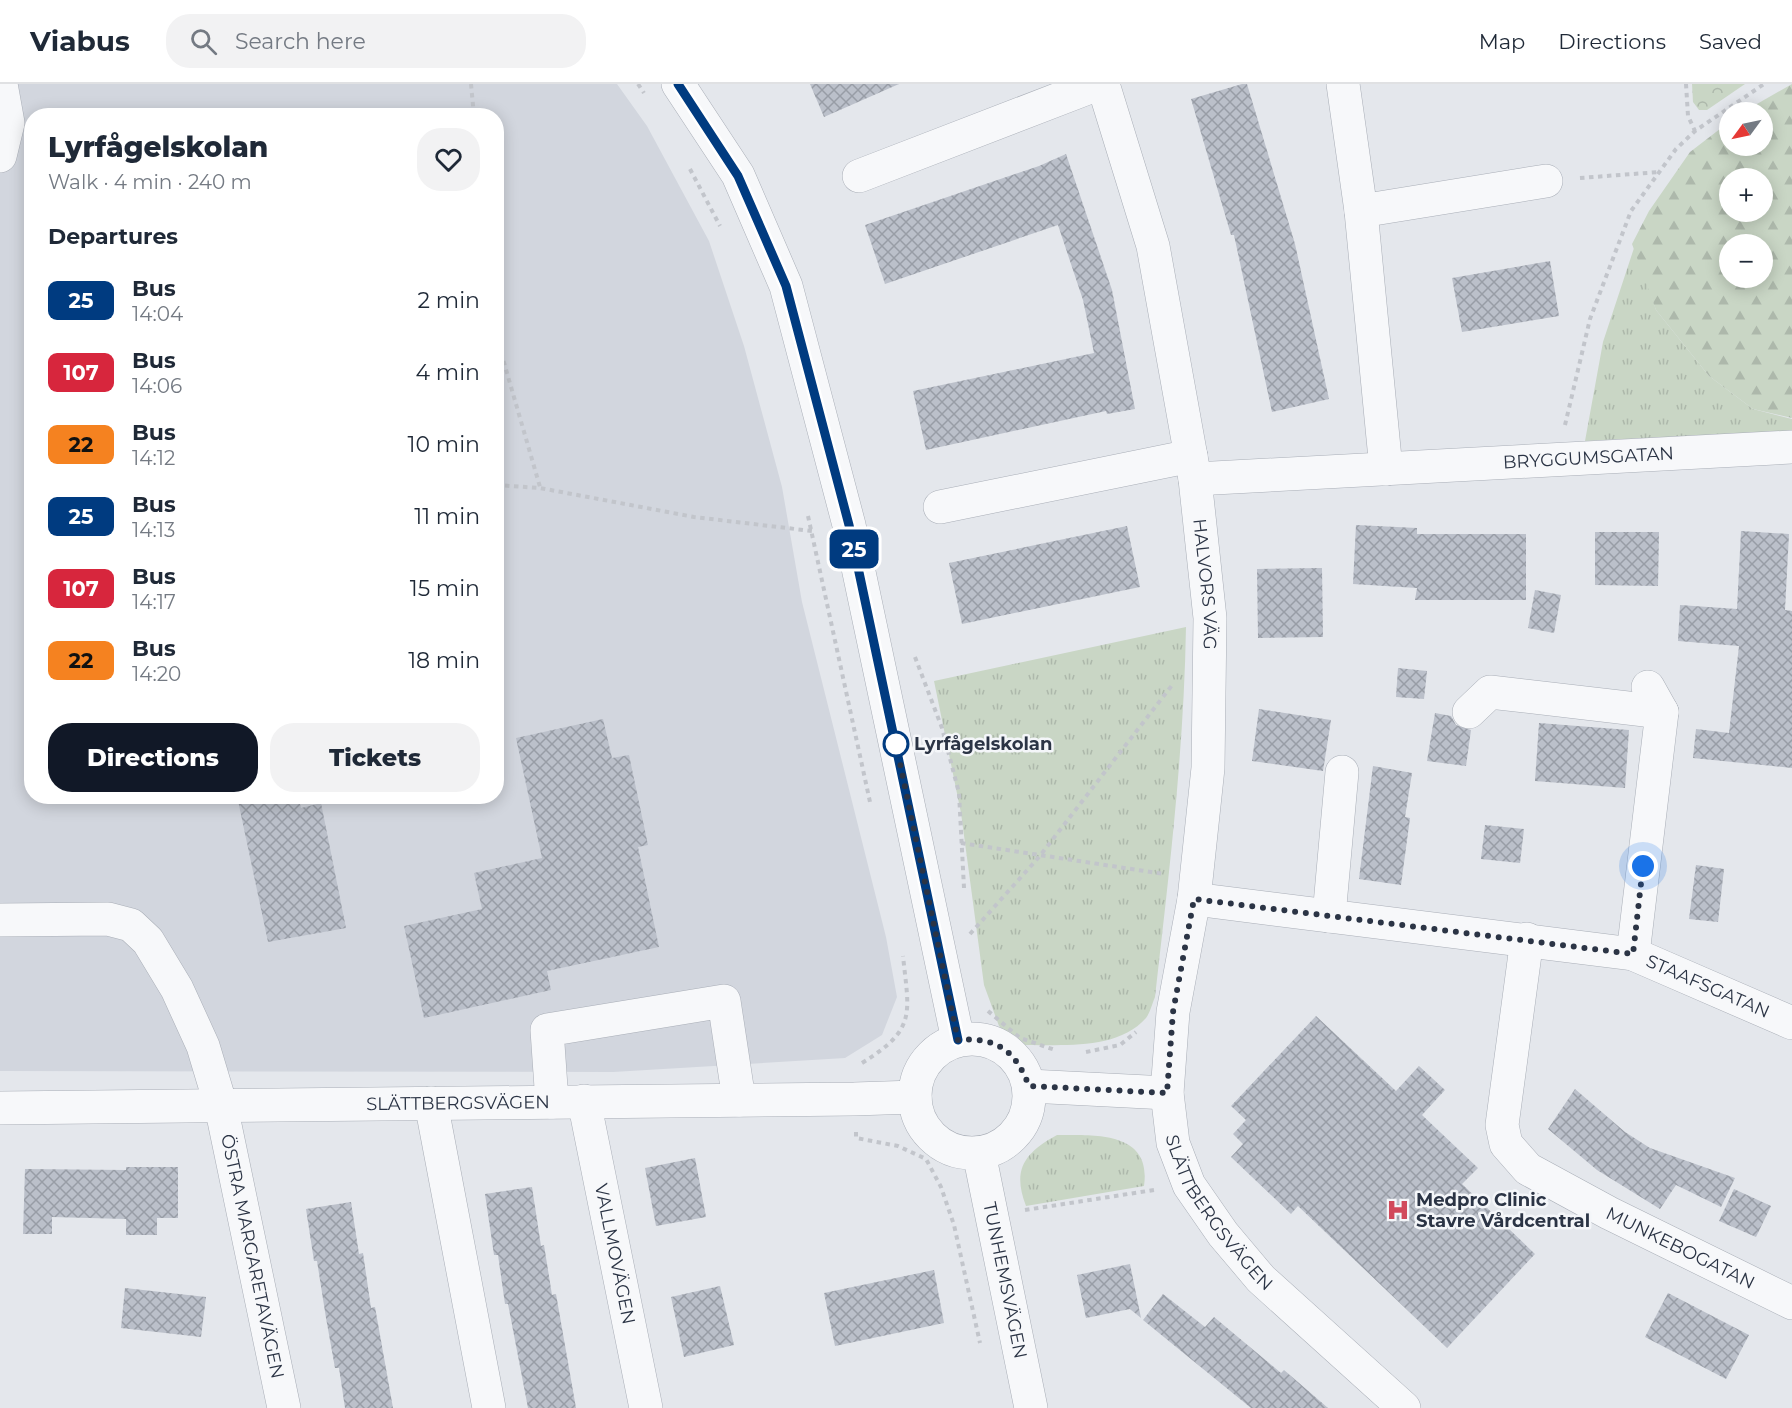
<!DOCTYPE html>
<html lang="en">
<head>
<meta charset="utf-8">
<style>
  :root { --surface:#fff; --page:#f2f2f3; --text:#1f2937; --muted:#747a83; --line:#e0e1e3; --accent:#111827 }
  body { margin:0; font-family:Montserrat,sans-serif; background:var(--page); color:var(--text); height:100vh; display:flex; flex-direction:column; font-size:22px; white-space:nowrap }
  * { box-sizing:border-box; margin:0 }
  p { font-size:20px; color:var(--muted) }
  .icon { flex:none; width:33px; height:33px; fill:none; stroke:currentColor; stroke-width:2; stroke-linecap:round; stroke-linejoin:round }
  .map { position:relative; flex:1; overflow:hidden }
  .side { position:absolute; left:24px; top:24px; width:480px; height:696px; display:flex; flex-direction:column; background:var(--surface); border-radius:24px; box-shadow:0 3px 15px #0003 }
  .side>* { flex:none }
  .badge { padding:0 12px; border-radius:9px; font-size:21px; line-height:39px }
  .needle { width:39px; rotate:237deg }
  .buttons { position:absolute; left:1719px; top:18px; display:grid; gap:12px }
  .buttons a { display:grid; place-items:center; width:54px; height:54px; border-radius:50%; background:var(--surface); box-shadow:0 3px 15px #0003; font-size:30px }
  .you { position:absolute; width:30px; height:30px; margin:-15px; border:4px solid #fff; border-radius:50%; background:#1a73e8; box-shadow:0 0 0 9px #1a73e833 }
  .map>.badge { position:absolute; translate:-50% -50%; box-shadow:0 0 0 3px #fff }
  h2 { padding:0 24px; font-size:22px; line-height:54px }
  .round { display:grid; place-items:center; flex:none; width:63px; height:63px; border-radius:24px; background:var(--page) }
  .headline { display:flex; align-items:center; justify-content:space-between; height:102px; padding:0 24px }
  h1 { font-size:28px; font-weight:800; line-height:45px }
  .primary-button { display:flex; gap:12px; margin-top:auto; padding:12px 24px }
  .primary-button a { flex:1; height:69px; border-radius:24px; background:var(--accent); color:#fff; font-size:24px; font-weight:800; line-height:69px; text-align:center }
  .primary-button a+a { background:var(--page); color:var(--text) }
  ul { padding:0; list-style:none }
  li { display:flex; align-items:center; gap:18px; height:72px; padding:0 24px }
  li div { flex:1 }
  li b { display:block; font-size:22px }
  li em { font-style:normal }
  li .badge { min-width:66px; font-weight:700; text-align:center }
  header { display:flex; align-items:center; gap:36px; box-sizing:border-box; height:84px; padding:0 30px; background:var(--surface); border-bottom:2px solid var(--line) }
  header strong { font-size:28px }
  nav { display:flex; gap:33px; margin-inline-start:auto; font-size:21px }
  .search { width:420px; height:54px; background:var(--page); display:flex; align-items:center; gap:15px; box-sizing:border-box; padding:0 21px; border-radius:24px; color:var(--muted); font-size:22px }
  .map>svg:first-child { display:block }
  .built { fill:#d2d6de; fill-rule:evenodd }
  .grass { fill:url(#grass-tufts) }
  .forest { fill:url(#forest-firs); fill-rule:evenodd }
  .park { fill:url(#park-crowns) }
  .building { fill:url(#building-cross-hatch) }
  .lines { fill:none; stroke-linecap:round; stroke-linejoin:round }
  .minor-casing { stroke:#a9aeb7; stroke-width:34 }
  .path { stroke:#c2c5cb; stroke-width:4; stroke-dasharray:4.5 4.5; stroke-linecap:butt }
  .minor { stroke:#f7f8fa; stroke-width:33 }
  .line-casing { stroke:#fff; stroke-width:14 }
  .line { stroke:#003b80; stroke-width:9 }
  .walk { stroke:#2b3445; stroke-width:6; stroke-dasharray:0 10.8 }
  .stop-dot { fill:#fff; stroke:#003b80; stroke-width:3 }
  .labels { text-anchor:middle; dominant-baseline:central; stroke-width:5; stroke-linejoin:round; paint-order:stroke }
  .street-label { font-size:18px; fill:#2b3445; stroke:#f4f6f9 }
  .stop-label { font-size:18px; font-weight:bold; fill:#2b3445; stroke:#f4f6f9; text-anchor:start }
  .poi-label { font-size:18px; font-weight:bold; fill:#2b3445; stroke:#f4f6f9; text-anchor:start }
</style>
</head>
<body>
<header>
<strong>Viabus</strong>
<div class="search"><svg class="icon" aria-label="search" viewBox="0 0 24 24"><circle cx="10" cy="10" r="6"/><path d="M15 15l6 6"/></svg>Search here</div>
<nav><a>Map</a><a>Directions</a><a>Saved</a></nav>
</header>
<div class="map">
<svg width="1792" height="1324" viewBox="0 0 1792 1324">
  <defs>
    <pattern id="grass-tufts" width="24" height="20" patternUnits="userSpaceOnUse" patternTransform="scale(1.5)"><rect width="24" height="20" fill="#c9d6c5"/><path d="M3 7l-1-3M5 7V3M7 7l1-3M15 17l-1-3M17 17v-4M19 17l1-3" fill="none" stroke="#adb8ab"/></pattern>
    <pattern id="forest-firs" width="22" height="20" patternUnits="userSpaceOnUse" patternTransform="scale(1.5)"><rect width="22" height="20" fill="#c9d6c5"/><path d="M5 1l3.5 6h-7zM16 11l3.5 6h-7z" fill="#adb8ab"/></pattern>
    <pattern id="park-crowns" width="20" height="18" patternUnits="userSpaceOnUse" patternTransform="scale(1.5)"><rect width="20" height="18" fill="#c9d6c5"/><path d="M2 6a3 3 0 1 1 6 0M12 15a3 3 0 1 1 6 0" fill="none" stroke="#adb8ab"/></pattern>
    <pattern id="building-cross-hatch" width="8" height="8" patternUnits="userSpaceOnUse" patternTransform="scale(1.5)"><rect width="8" height="8" fill="#bbc0ca"/><path d="M0 0l8 8M0 8l8-8" fill="none" stroke="#989da6"/></pattern>
  </defs>
  <rect width="100%" height="100%" fill="#e4e7ec"/>
  <!-- built -->
  <path class="built" d="M 0,0 L 617,0 L 647,42 L 709,157 L 744,262 L 782,403 L 802,518 L 886,853 L 897,913 L 882,951 L 845,974 L 613,988 L 0,987 ZM 32,32 L 496,32 L 496,712 L 32,712 Z"/>
  <!-- grass -->
  <g class="grass">
    <path d="M 1635,161 L 1656,226 L 1709,292 L 1753,325 L 1792,335 L 1792,347 L 1585,357 L 1603,258 Z"/>
    <path d="M 1186,543 C 1184,667 1169,790 1155,913 C 1152,920 1150,929 1146,934 C 1116,968 1057,960 1018,961 L 999,942 L 984,901 L 961,729 L 934,597 Z"/>
    <path d="M 1057,1051 C 1095,1051 1152,1047 1144,1102 L 1026,1122 C 1012,1086 1024,1069 1057,1051 Z"/>
  </g>
  <!-- forest -->
  <path class="forest" d="M 1792,0 L 1792,334 L 1753,325 L 1709,292 L 1656,226 L 1632,160 L 1649,127 L 1690,68 L 1729,38 L 1730,62 L 1762,62 L 1762,28 L 1743,28 ZM 1730,94 L 1762,94 L 1762,128 L 1730,128 ZM 1730,160 L 1762,160 L 1762,194 L 1730,194 Z"/>
  <!-- park -->
  <path class="park" d="M 1692,0 L 1745,0 L 1707,26 L 1699,26 L 1693,18 Z"/>
  <!-- building -->
  <g class="building">
    <path d="M 810,0 L 899,0 L 824,33 Z"/>
    <path d="M 1242,0 L 1247,0 L 1295,160 L 1329,315 L 1272,328 L 1234,151 L 1231,151 L 1191,15 Z"/>
    <path d="M 1066,70 L 1112,206 L 1135,325 L 1107,330 L 1106,327 L 926,366 L 913,307 L 1094,269 L 1083,216 L 1058,141 L 885,200 L 865,141 L 1039,82 Z"/>
    <path d="M 1550,177 L 1559,232 L 1462,248 L 1452,194 Z"/>
    <path d="M 1356,441 L 1417,444 L 1417,450 L 1526,450 L 1526,516 L 1415,516 L 1417,504 L 1353,500 Z"/>
    <path d="M 1127,442 L 1140,503 L 962,540 L 949,479 Z"/>
    <path d="M 1741,447 L 1789,450 L 1785,526 L 1792,527 L 1792,684 L 1693,674 L 1696,645 L 1729,649 L 1739,562 L 1678,557 L 1680,521 L 1737,525 Z"/>
    <path d="M 1595,448 L 1659,448 L 1658,502 L 1595,501 Z"/>
    <path d="M 1322,484 L 1323,553 L 1258,554 L 1257,485 Z"/>
    <path d="M 1535,506 L 1561,511 L 1554,549 L 1528,544 Z"/>
    <path d="M 1398,584 L 1427,587 L 1424,615 L 1396,613 Z"/>
    <path d="M 1259,625 L 1331,636 L 1323,687 L 1252,677 Z"/>
    <path d="M 1435,629 L 1451,632 L 1456,641 L 1471,646 L 1466,682 L 1427,677 Z"/>
    <path d="M 603,635 L 612,674 L 629,671 L 648,761 L 638,763 L 659,863 L 547,887 L 551,906 L 424,934 L 404,842 L 482,825 L 474,789 L 542,774 L 516,654 Z"/>
    <path d="M 1539,639 L 1629,646 L 1625,704 L 1535,697 Z"/>
    <path d="M 1373,682 L 1412,689 L 1405,733 L 1410,734 L 1401,801 L 1359,795 Z"/>
    <path d="M 237,712 L 298,712 L 301,724 L 321,719 L 346,844 L 268,858 Z"/>
    <path d="M 1485,741 L 1524,745 L 1520,779 L 1481,775 Z"/>
    <path d="M 1696,781 L 1724,785 L 1718,838 L 1689,835 Z"/>
    <path d="M 1316,932 L 1396,1007 L 1419,982 L 1445,1006 L 1422,1031 L 1478,1084 L 1462,1100 L 1535,1170 L 1447,1264 L 1298,1122 L 1291,1130 L 1231,1073 L 1243,1060 L 1233,1050 L 1246,1036 L 1231,1022 Z"/>
    <path d="M 1575,1005 L 1625,1048 L 1650,1064 L 1735,1094 L 1721,1123 L 1676,1101 L 1660,1125 L 1597,1086 L 1548,1045 Z"/>
    <path d="M 695,1074 L 706,1133 L 656,1142 L 645,1084 Z"/>
    <path d="M 126,1083 L 178,1083 L 178,1134 L 157,1134 L 157,1151 L 126,1151 L 126,1135 L 52,1133 L 52,1150 L 23,1150 L 25,1085 L 126,1086 Z"/>
    <path d="M 532,1103 L 541,1162 L 544,1161 L 552,1211 L 556,1210 L 576,1324 L 528,1324 L 508,1220 L 505,1220 L 498,1171 L 494,1171 L 485,1110 Z"/>
    <path d="M 1734,1105 L 1771,1122 L 1756,1153 L 1719,1137 Z"/>
    <path d="M 351,1118 L 359,1170 L 363,1169 L 371,1224 L 375,1223 L 393,1324 L 345,1324 L 339,1284 L 335,1284 L 326,1234 L 317,1177 L 314,1177 L 306,1125 Z"/>
    <path d="M 1130,1180 L 1141,1234 L 1130,1225 L 1086,1234 L 1077,1191 Z"/>
    <path d="M 934,1186 L 944,1239 L 835,1262 L 824,1209 Z"/>
    <path d="M 720,1202 L 734,1261 L 684,1273 L 671,1213 Z"/>
    <path d="M 125,1204 L 206,1213 L 201,1253 L 121,1244 Z"/>
    <path d="M 1668,1209 L 1749,1251 L 1726,1295 L 1645,1253 Z"/>
    <path d="M 1163,1210 L 1205,1243 L 1214,1233 L 1281,1289 L 1284,1286 L 1328,1324 L 1251,1324 L 1143,1236 Z"/>
  </g>
  <g class="lines">
    <!-- minor casing -->
    <g class="minor-casing">
      <g id="minor">
        <path d="M 678,0 L 738,91 L 786,202 L 849,441 L 958,956"/>
        <path id="s1" d="M 1103,0 L 1153,162 L 1195,395 L 1210,534 L 1208,684 L 1194,815 L 1173,928 L 1167,1009 L 1173,1059 L 1189,1101 L 1223,1150 L 1261,1195 L 1404,1324"/>
        <path d="M 1343,0 L 1361,127 L 1386,385"/>
        <path d="M 0,72 L 8,39 L 1,0"/>
        <path d="M 859,92 L 1098,0"/>
        <path d="M 1361,127 L 1546,97"/>
        <path id="s2" d="M 1195,395 L 1792,363"/>
        <path d="M 940,423 L 1191,372"/>
        <path d="M 1469,628 L 1490,608 L 1662,628"/>
        <path id="s3" d="M 1194,815 L 1633,870 L 1792,939"/>
        <path d="M 1329,832 L 1342,688"/>
        <path id="s4" d="M 0,836 L 108,835 L 131,841 L 148,857 L 177,905 L 203,962 L 221,1022 L 284,1324"/>
        <path id="s5" d="M 1527,855 L 1502,1041 L 1506,1060 L 1528,1085 L 1609,1129 L 1792,1219"/>
        <path d="M 1633,870 L 1662,628 L 1648,603"/>
        <circle cx="972" cy="1012" r="57"/>
        <path d="M 1029,1002 L 1167,1009"/>
        <path id="s6" d="M 584,1017 L 646,1324"/>
        <path d="M 552,1018 L 547,946 L 724,917 L 739,1016"/>
        <path d="M 431,1019 L 489,1324"/>
        <path id="s7" d="M 0,1024 L 854,1015 L 915,1013"/>
        <path id="s8" d="M 979,1069 L 1031,1324"/>
      </g>
    </g>
    <!-- path -->
    <g class="path">
      <path d="M 471,0 L 474,32"/>
      <path d="M 638,0 L 644,9"/>
      <path d="M 1686,0 L 1688,32 L 1695,47"/>
      <path d="M 690,85 L 720,142"/>
      <path d="M 1580,94 L 1659,88"/>
      <path d="M 496,251 L 540,403"/>
      <path d="M 1565,341 L 1590,235 L 1631,127 L 1676,65 L 1695,47 L 1764,0"/>
      <path d="M 496,401 L 540,404 L 694,433 L 812,447"/>
      <path d="M 808,432 L 870,718"/>
      <path d="M 915,573 L 942,644 L 959,709 L 964,804"/>
      <path d="M 961,759 L 1164,790"/>
      <path d="M 970,850 L 1039,773 L 1173,600"/>
      <path d="M 988,927 L 1020,954 L 1055,966"/>
      <path d="M 1086,968 L 1120,961 L 1136,948"/>
      <path d="M 862,979 C 917,945 909,930 903,872"/>
      <path d="M 856,1048 L 856,1054 L 898,1062 L 926,1075 L 941,1103 L 954,1141 L 980,1259"/>
      <path d="M 1025,1126 L 1154,1106"/>
    </g>
    <!-- minor -->
    <use href="#minor" class="minor"/>
  </g>
  <g class="lines">
    <!-- line casing -->
    <g class="line-casing">
      <path id="line" d="M 678,0 L 738,92 L 786,202 L 849,441 L 958,956"/>
    </g>
    <!-- line -->
    <use href="#line" class="line"/>
    <!-- walk -->
    <path class="walk" d="M 896,660 L 958,956 C 997,953 1015,966 1029,1002 L 1167,1009 L 1173,928 L 1194,815 L 1633,870 L 1643,782"/>
  </g>
  <!-- icons -->
  <defs>
    <g id="hospital-bare" transform="scale(1.8)"><path d="M-5-5h3v3.5h4V-5h3V5h-3V1.5h-4V5h-3Z" fill="#d1495b" stroke="#f4f6f9" stroke-width="2.5" paint-order="stroke"/></g>
  </defs>
  <g fill-rule="evenodd">
    <use href="#hospital-bare" x="1398" y="1126"/>
  </g>
  <!-- markers -->
  <circle class="stop-dot" cx="896" cy="660" r="12"/>
  <g class="labels">
    <!-- street labels -->
    <g class="street-label">
      <text stroke="none"><textPath href="#s2" startOffset="394">BRYGGUMSGATAN</textPath></text>
      <text stroke="none"><textPath href="#s1" startOffset="512">HALVORS VÄG</textPath></text>
      <text stroke="none"><textPath href="#s3" startOffset="524">STAAFSGATAN</textPath></text>
      <text stroke="none"><textPath href="#s7" startOffset="458">SLÄTTBERGSVÄGEN</textPath></text>
      <text stroke="none"><textPath href="#s1" startOffset="1158">SLÄTTBERGSVÄGEN</textPath></text>
      <text stroke="none"><textPath href="#s5" startOffset="412">MUNKEBOGATAN</textPath></text>
      <text stroke="none"><textPath href="#s6" startOffset="156">VALLMOVÄGEN</textPath></text>
      <text stroke="none"><textPath href="#s4" startOffset="490">ÖSTRA MARGARETAVÄGEN</textPath></text>
      <text stroke="none"><textPath href="#s8" startOffset="130">TUNHEMSVÄGEN</textPath></text>
    </g>
    <!-- stop labels -->
    <g class="stop-label">
      <text x="914" y="660">Lyrfågelskolan</text>
    </g>
    <!-- poi labels -->
    <g class="poi-label">
      <text x="1416" y="1116">Medpro Clinic<tspan x="1416" dy="21">Stavre Vårdcentral</tspan></text>
    </g>
  </g>
</svg>
<div class="buttons">
<a><svg class="needle" viewBox="-14 -14 28 28"><path d="M0-13l5 13h-10z" fill="#e53935"/><path d="M0 13l5-13h-10z" fill="#747a83"/></svg></a>
<a>+</a>
<a>−</a>
</div>
<div class="you" style="left:1643px;top:782px"></div>
<b class="badge" style="left:854px;top:465px;background:#003b80;color:#fff">25</b>
<section class="side">
<div class="headline"><div><h1>Lyrfågelskolan</h1><p>Walk · 4 min · 240 m</p></div><a class="round"><svg class="icon" aria-label="heart" viewBox="0 0 24 24"><path d="M12 20l-8-8c-3-5 5-10 8-4 3-6 11-1 8 4z"/></svg></a></div>
<h2>Departures</h2>
<ul>
<li><span class="badge" style="background:#003b80;color:#fff">25</span><div><b>Bus</b><p>14:04</p></div><em>2 min</em></li>
<li><span class="badge" style="background:#d7263d;color:#fff">107</span><div><b>Bus</b><p>14:06</p></div><em>4 min</em></li>
<li><span class="badge" style="background:#f58220;color:#111">22</span><div><b>Bus</b><p>14:12</p></div><em>10 min</em></li>
<li><span class="badge" style="background:#003b80;color:#fff">25</span><div><b>Bus</b><p>14:13</p></div><em>11 min</em></li>
<li><span class="badge" style="background:#d7263d;color:#fff">107</span><div><b>Bus</b><p>14:17</p></div><em>15 min</em></li>
<li><span class="badge" style="background:#f58220;color:#111">22</span><div><b>Bus</b><p>14:20</p></div><em>18 min</em></li>
</ul>
<div class="primary-button"><a>Directions</a><a>Tickets</a></div>
</section>
</div>
</body>
</html>
